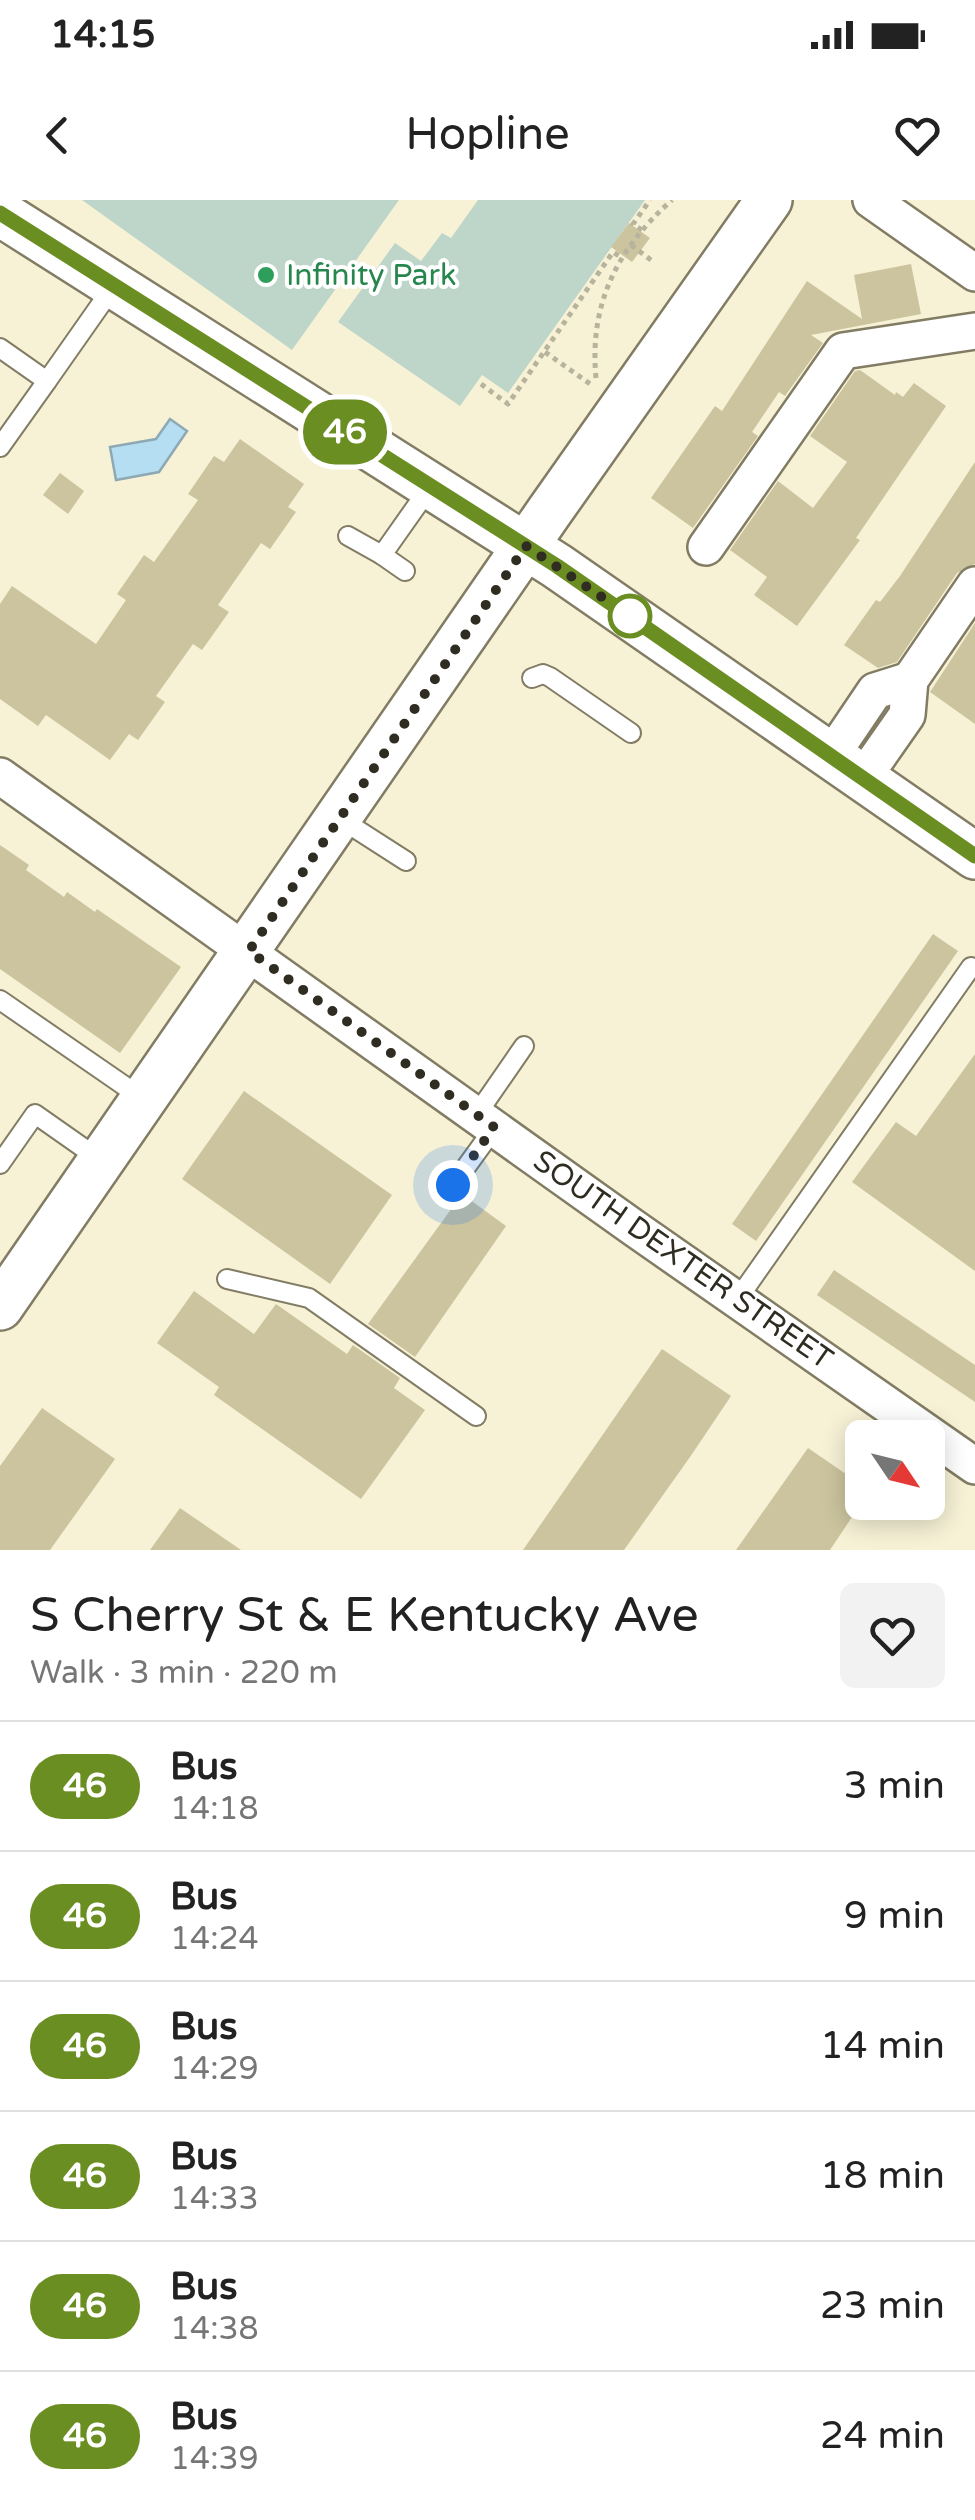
<!DOCTYPE html>
<html lang="en">
<head>
<meta charset="utf-8">
<style>
  :root { --surface:#fff; --page:#f2f2f2; --text:#222; --muted:#767676; --line:#e0e0e0 }
  body { margin:0; font-family:"Varela Round",sans-serif; background:var(--page); color:var(--text); height:100vh; display:flex; flex-direction:column; font-size:38px; white-space:nowrap }
  * { box-sizing:border-box; margin:0 }
  p { font-size:32px; color:var(--muted) }
  .icon { flex:none; width:55px; height:55px; fill:none; stroke:currentColor; stroke-width:2; stroke-linecap:round; stroke-linejoin:round }
  .map { position:relative; height:1350px; overflow:hidden }
  .drawer { display:flex; flex-direction:column; background:var(--surface); flex:1 }
  .drawer>* { flex:none }
  .badge { padding:0 20px; border-radius:32px; font-size:35px; line-height:65px }
  .needle { width:65px; rotate:125deg }
  .fabs { position:absolute; left:845px; top:1220px; display:grid; gap:20px }
  .fabs a { display:grid; place-items:center; width:100px; height:100px; border-radius:15px; background:var(--surface); box-shadow:0 5px 25px #0003; font-size:50px }
  .you { position:absolute; width:50px; height:50px; margin:-25px; border:8px solid #fff; border-radius:50%; background:#1a73e8; box-shadow:0 0 0 15px #1a73e833 }
  .map>.badge { position:absolute; translate:-50% -50%; box-shadow:0 0 0 5px #fff }
  .round { display:grid; place-items:center; flex:none; width:105px; height:105px; border-radius:15px; background:var(--page) }
  .head { display:flex; align-items:center; justify-content:space-between; height:170px; padding:0 30px }
  h1 { font-size:48px; font-weight:600; line-height:75px }
  ul { padding:0; list-style:none }
  li { display:flex; align-items:center; gap:30px; height:130px; padding:0 30px; border-top:2px solid var(--line) }
  li div { flex:1 }
  li b { display:block; font-size:38px }
  li em { font-style:normal }
  li .badge { min-width:110px; font-weight:700; text-align:center }
  .status { display:flex; justify-content:space-between; align-items:center; height:70px; padding:0 50px; background:var(--surface); direction:ltr }
  .status svg { height:28px; fill:currentColor }
  header { display:flex; justify-content:space-between; align-items:center; height:130px; padding:0 30px; background:var(--surface); font-size:45px; font-weight:600 }
  .map>svg:first-child { display:block }
  .green { fill:#bdd6c9 }
  .water { fill:#b6def3; stroke:#8ea9b4; stroke-width:2.5 }
  .building { fill:#cbc49e }
  .lines { fill:none; stroke-linecap:round; stroke-linejoin:round }
  .service-casing { stroke:#817c63; stroke-width:22 }
  .minor-casing { stroke:#817c63; stroke-width:40 }
  .tertiary-casing { stroke:#817c63; stroke-width:50 }
  .path { stroke:#b8b39d; stroke-width:5; stroke-dasharray:5 5; stroke-linecap:butt }
  .service { stroke:#fff; stroke-width:18 }
  .minor { stroke:#fff; stroke-width:35 }
  .tertiary { stroke:#fff; stroke-width:45 }
  .line-casing { stroke:#fff; stroke-width:22 }
  .line { stroke:#6b8e23; stroke-width:15 }
  .walk { stroke:#2f2c22; stroke-width:10; stroke-dasharray:0 18 }
  .leisure-dot { fill:#2e9e5b; stroke:#fff; stroke-width:4 }
  .stop-dot { fill:#fff; stroke:#6b8e23; stroke-width:5 }
  .labels { text-anchor:middle; dominant-baseline:central; stroke-width:8; stroke-linejoin:round; paint-order:stroke }
  .leisure-label { font-size:30px; fill:#27864d; stroke:#fff; text-anchor:start }
  .street-label { font-size:30px; fill:#2f2c22; stroke:#fff }
</style>
</head>
<body>
<div class="status"><b>14:15</b><svg viewBox="0 0 49 12"><path d="M0 12V9h3v3zM5 12V6h3v6zM10 12V3h3v9zM15 12V0h3v12zM26 1h20v11H26zM47 4h2v5h-2z"/></svg></div>
<header><svg class="icon" aria-label="back" viewBox="0 0 24 24"><path d="M15 5l-7 7 7 7"/></svg>Hopline<svg class="icon" aria-label="heart" viewBox="0 0 24 24"><path d="M12 20l-8-8c-3-5 5-10 8-4 3-6 11-1 8 4z"/></svg></header>
<div class="map">
<svg width="975" height="1350" viewBox="0 0 975 1350">
  <rect width="100%" height="100%" fill="#f7f2d6"/>
  <!-- green -->
  <g class="green">
    <path d="M 82,0 L 399,0 L 292,150 Z"/>
    <path d="M 478,0 L 645,0 L 508,193 L 482,175 L 460,206 L 338,122 L 395,43 L 421,61 L 442,33 L 451,38 Z"/>
  </g>
  <!-- water -->
  <path class="water" d="M 170,219 L 187,231 L 159,272 L 116,280 L 110,247 L 156,239 Z"/>
  <!-- building -->
  <g class="building">
    <path d="M 629,23 L 650,38 L 632,62 L 611,47 Z"/>
    <path d="M 911,64 L 921,114 L 811,135 L 823,143 L 785,196 L 779,192 L 752,232 L 758,236 L 693,328 L 651,298 L 715,206 L 722,211 L 807,81 L 862,119 L 854,75 Z"/>
    <path d="M 860,170 L 895,195 L 896,192 L 903,197 L 914,183 L 946,206 L 856,338 L 860,340 L 797,426 L 754,395 L 767,377 L 730,350 L 778,281 L 813,308 L 847,262 L 810,236 L 855,171 Z"/>
    <path d="M 240,239 L 304,284 L 288,307 L 296,312 L 270,349 L 261,343 L 218,405 L 229,412 L 202,450 L 193,444 L 156,496 L 165,502 L 138,540 L 129,534 L 110,560 L 46,515 L 38,526 L 0,499 L 0,404 L 12,386 L 96,444 L 126,400 L 117,394 L 144,355 L 154,362 L 198,300 L 188,294 L 214,256 L 224,262 Z"/>
    <path d="M 975,262 L 975,364 L 957,373 L 897,462 L 878,468 L 844,445 L 876,400 L 880,402 L 900,376 Z"/>
    <path d="M 60,273 L 84,291 L 68,314 L 43,295 Z"/>
    <path d="M 975,423 L 975,524 L 930,492 Z"/>
    <path d="M 0,645 L 29,665 L 26,670 L 64,697 L 67,692 L 95,712 L 97,709 L 181,767 L 120,853 L 0,769 Z"/>
    <path d="M 933,734 L 958,751 L 756,1041 L 732,1024 Z"/>
    <path d="M 975,854 L 975,1071 L 852,982 L 896,922 L 916,936 Z"/>
    <path d="M 244,891 L 392,995 L 330,1084 L 182,979 Z"/>
    <path d="M 462,994 L 506,1026 L 415,1157 L 368,1124 Z"/>
    <path d="M 834,1070 L 975,1165 L 975,1202 L 817,1095 Z"/>
    <path d="M 194,1091 L 254,1134 L 276,1104 L 347,1154 L 353,1145 L 400,1178 L 394,1188 L 425,1210 L 361,1299 L 214,1195 L 219,1187 L 157,1143 Z"/>
    <path d="M 662,1149 L 731,1196 L 690,1257 L 624,1350 L 523,1350 Z"/>
    <path d="M 42,1208 L 115,1259 L 50,1350 L 0,1350 L 0,1266 Z"/>
    <path d="M 808,1248 L 862,1285 L 862,1302 L 830,1350 L 736,1350 Z"/>
    <path d="M 180,1308 L 241,1350 L 150,1350 Z"/>
  </g>
  <g class="lines">
    <!-- service casing -->
    <g class="service-casing">
      <g id="service">
        <path d="M 0,148 L 47,181 L 0,247"/>
        <path d="M 47,181 L 113,87"/>
        <path d="M 348,336 L 382,355"/>
        <path d="M 405,371 L 382,355 L 430,287"/>
        <path d="M 532,478 L 543,474 L 550,477 L 631,533"/>
        <path d="M 339,618 L 406,661"/>
        <path d="M 0,800 L 145,900"/>
        <path d="M 477,914 L 524,846"/>
        <path d="M 0,964 L 35,914 L 102,961"/>
        <path d="M 453,985 L 495,927"/>
        <path d="M 227,1079 L 309,1098 L 476,1216"/>
        <path d="M 737,1100 L 971,767"/>
      </g>
    </g>
    <!-- minor casing -->
    <g class="minor-casing">
      <g id="minor">
        <path d="M 871,0 L 975,73"/>
        <path d="M 706,347 L 843,151 L 975,131"/>
        <path d="M 831,556 L 875,491 L 910,480"/>
        <path d="M 0,576 L 634,1028 L 975,1266"/>
        <path d="M 863,578 L 907,515 L 910,480 L 975,385"/>
      </g>
    </g>
    <!-- tertiary casing -->
    <g class="tertiary-casing">
      <g id="tertiary">
        <path d="M 0,13 L 557,366 L 975,656"/>
        <path d="M 0,1107 L 549,312 L 769,0"/>
      </g>
    </g>
    <!-- path -->
    <g class="path">
      <path d="M 642,30 L 633,24 L 650,0"/>
      <path d="M 631,45 L 655,63"/>
      <path d="M 545,152 L 593,186"/>
      <path d="M 596,178 C 589,104 617,49 672,0"/>
      <path d="M 481,184 L 508,204 L 613,52 L 622,58"/>
    </g>
    <!-- service -->
    <use href="#service" class="service"/>
    <!-- minor -->
    <use href="#minor" class="minor"/>
    <!-- tertiary -->
    <use href="#tertiary" class="tertiary"/>
  </g>
  <g class="lines">
    <!-- line casing -->
    <g class="line-casing">
      <path id="line" d="M 0,13 L 557,366 L 975,656"/>
    </g>
    <!-- line -->
    <use href="#line" class="line"/>
    <!-- walk -->
    <path class="walk" d="M 453,985 L 494,927 L 249,751 L 526,346 L 630,416"/>
  </g>
  <!-- markers -->
  <circle class="leisure-dot" cx="266" cy="75" r="10"/>
  <circle class="stop-dot" cx="630" cy="416" r="20"/>
  <g class="labels">
    <!-- leisure labels -->
    <g class="leisure-label">
      <text x="286" y="75">Infinity Park</text>
    </g>
    <!-- street labels -->
    <g class="street-label">
      <text transform="translate(683 1060) rotate(35)">SOUTH DEXTER STREET</text>
    </g>
  </g>
</svg>
<div class="fabs">
<a><svg class="needle" viewBox="-14 -14 28 28"><path d="M0-13l5 13h-10z" fill="#e53935"/><path d="M0 13l5-13h-10z" fill="#767676"/></svg></a>
</div>
<div class="you" style="left:453px;top:985px"></div>
<b class="badge" style="left:345px;top:232px;background:#6b8e23;color:#fff">46</b>
</div>
<section class="drawer">
<div class="head"><div><h1>S Cherry St &amp; E Kentucky Ave</h1><p>Walk · 3 min · 220 m</p></div><a class="round"><svg class="icon" aria-label="heart" viewBox="0 0 24 24"><path d="M12 20l-8-8c-3-5 5-10 8-4 3-6 11-1 8 4z"/></svg></a></div>
<ul>
<li><span class="badge" style="background:#6b8e23;color:#fff">46</span><div><b>Bus</b><p>14:18</p></div><em>3 min</em></li>
<li><span class="badge" style="background:#6b8e23;color:#fff">46</span><div><b>Bus</b><p>14:24</p></div><em>9 min</em></li>
<li><span class="badge" style="background:#6b8e23;color:#fff">46</span><div><b>Bus</b><p>14:29</p></div><em>14 min</em></li>
<li><span class="badge" style="background:#6b8e23;color:#fff">46</span><div><b>Bus</b><p>14:33</p></div><em>18 min</em></li>
<li><span class="badge" style="background:#6b8e23;color:#fff">46</span><div><b>Bus</b><p>14:38</p></div><em>23 min</em></li>
<li><span class="badge" style="background:#6b8e23;color:#fff">46</span><div><b>Bus</b><p>14:39</p></div><em>24 min</em></li>
</ul>
</section>
</body>
</html>
